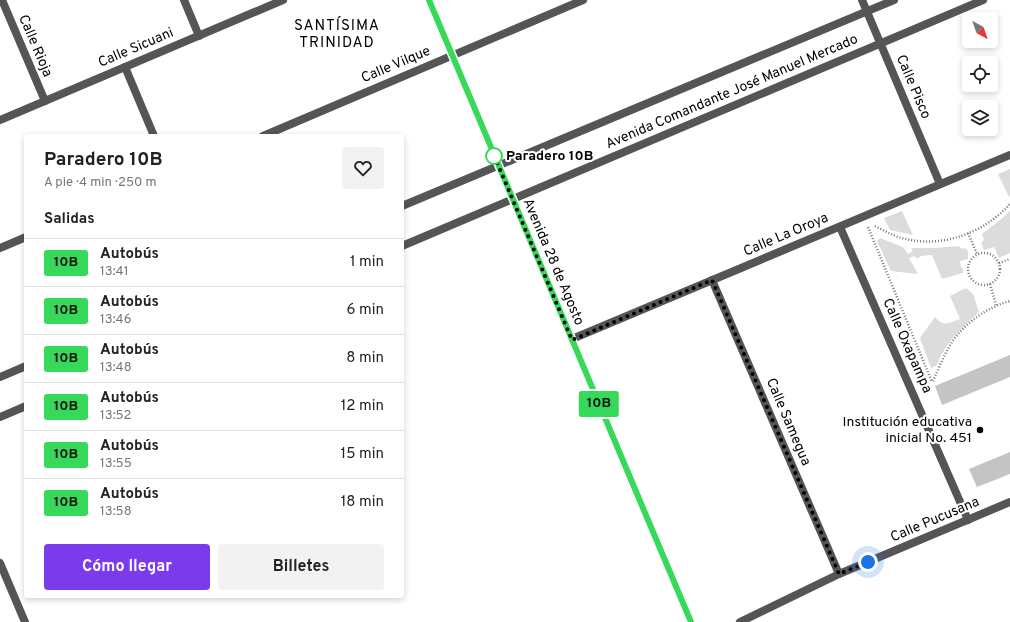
<!DOCTYPE html>
<html lang="es">
<head>
<meta charset="utf-8">
<style>
  :root { --surface:#fff; --page:#f2f2f2; --text:#222; --muted:#767676; --line:#e0e0e0; --accent:#7c3aed }
  body { margin:0; font-family:Overpass,sans-serif; background:var(--page); color:var(--text); height:100vh; display:flex; flex-direction:column; font-size:15px; white-space:nowrap }
  * { box-sizing:border-box; margin:0 }
  p { font-size:13px; color:var(--muted) }
  .icon { flex:none; width:22px; height:22px; fill:none; stroke:currentColor; stroke-width:2; stroke-linecap:round; stroke-linejoin:round }
  .map { position:relative; flex:1; overflow:hidden }
  .panel { position:absolute; left:24px; top:134px; width:380px; height:464px; display:flex; flex-direction:column; background:var(--surface); border-radius:4px; box-shadow:0 2px 6px #0003 }
  .panel>* { flex:none }
  .badge { padding:0 8px; border-radius:3px; font-size:14px; line-height:26px }
  .needle { width:26px; rotate:140deg }
  .tools { position:absolute; left:962px; top:12px; display:grid; gap:8px }
  .tools a { display:grid; place-items:center; width:36px; height:36px; border-radius:4px; background:var(--surface); box-shadow:0 2px 6px #0003; font-size:20px }
  .you { position:absolute; width:20px; height:20px; margin:-10px; border:3px solid #fff; border-radius:50%; background:#1a73e8; box-shadow:0 0 0 6px #1a73e833 }
  .map>.badge { position:absolute; translate:-50% -50%; box-shadow:0 0 0 2px #fff }
  h2 { padding:0 20px; font-size:15px; line-height:36px }
  .round { display:grid; place-items:center; flex:none; width:42px; height:42px; border-radius:4px; background:var(--page) }
  .overview { display:flex; align-items:center; justify-content:space-between; height:68px; padding:0 20px }
  h1 { font-size:19px; font-weight:700; line-height:30px }
  .cta { display:flex; gap:8px; margin-top:auto; padding:8px 20px }
  .cta a { flex:1; height:46px; border-radius:4px; background:var(--accent); color:#fff; font-size:16px; font-weight:700; line-height:46px; text-align:center }
  .cta a+a { background:var(--page); color:var(--text) }
  ul { padding:0; list-style:none }
  li { display:flex; align-items:center; gap:12px; height:48px; padding:0 20px; border-top:1px solid var(--line) }
  li div { flex:1 }
  li b { display:block; font-size:15px }
  li em { font-style:normal }
  li .badge { min-width:44px; font-weight:700; text-align:center }
  .map>svg:first-child { display:block }
  .green { fill:#dcdcdc }
  .building { fill:#c4c4c4 }
  .lines { fill:none; stroke-linecap:round; stroke-linejoin:round }
  .path { stroke:#777; stroke-width:2.5; stroke-dasharray:1 2; stroke-linecap:butt }
  .minor { stroke:#555; stroke-width:8 }
  .tertiary { stroke:#555; stroke-width:8 }
  .line-casing { stroke:#fff; stroke-width:9 }
  .line { stroke:#37d95b; stroke-width:6 }
  .walk { stroke:#000; stroke-width:4; stroke-dasharray:0 7.2 }
  .stop-dot { fill:#fff; stroke:#37d95b; stroke-width:2 }
  .poi-dot { fill:#000; stroke:#fff; stroke-width:1.5 }
  .labels { text-anchor:middle; dominant-baseline:central; stroke-width:4; stroke-linejoin:round; paint-order:stroke }
  .street-label { font-size:14px; fill:#000; stroke:#fff }
  .stop-label { font-size:14px; font-weight:bold; fill:#000; stroke:#fff; text-anchor:start }
  .poi-label { font-size:14px; fill:#000; stroke:#fff; text-anchor:end }
  .neighbourhood-label { font-size:15px; letter-spacing:1px; fill:#000; stroke:#fff }
</style>
</head>
<body>
<div class="map">
<svg width="1010" height="622" viewBox="0 0 1010 622">
  <rect width="100%" height="100%" fill="#fff"/>
  <!-- green -->
  <g class="green">
    <path d="M 1010,169 L 1010,195 L 1009,197 L 998,174 Z"/>
    <path d="M 902,211 L 913,235 L 890,230 L 884,218 Z"/>
    <path d="M 1010,211 L 1010,253 L 999,258 L 994,247 L 984,250 L 981,243 L 984,240 L 982,234 L 1000,220 Z"/>
    <path d="M 880,238 L 903,247 L 908,254 L 913,251 L 911,248 L 934,248 L 959,246 L 962,249 L 965,248 L 968,251 L 968,259 L 960,261 L 961,267 L 963,269 L 963,273 L 942,279 L 932,255 L 921,256 L 917,259 L 915,256 L 909,258 L 918,274 L 891,271 L 877,241 Z"/>
    <path d="M 966,288 L 973,294 L 979,312 C 961,328 945,343 937,365 L 931,368 L 920,338 L 935,317 C 943,327 949,323 960,319 L 950,296 Z"/>
  </g>
  <!-- building -->
  <g class="building">
    <path d="M 1010,355 L 1010,377 L 942,405 L 935,386 Z"/>
    <path d="M 1010,452 L 1010,474 L 977,487 L 969,469 Z"/>
  </g>
  <g class="lines">
    <!-- path -->
    <g class="path">
      <path d="M 875,226 C 885,231 895,237 906,239 C 944,248 985,232 1010,204"/>
      <path d="M 868,227 L 932,382"/>
      <path d="M 968,233 L 977,254"/>
      <circle cx="984" cy="269" r="16"/>
      <path d="M 999,263 L 1010,259"/>
      <path d="M 990,284 L 996,305"/>
      <path d="M 933,381 C 939,368 945,352 954,339 C 968,321 988,307 1010,301"/>
    </g>
    <!-- minor -->
    <g class="minor">
      <path d="M 2,0 L 45,101"/>
      <path d="M 184,0 L 199,36"/>
      <path d="M 862,0 L 940,184"/>
      <path d="M 125,67 L 154,136"/>
      <path d="M 0,120 L 283,0"/>
      <path d="M 263,136 L 583,0"/>
      <path d="M 840,227 L 968,520"/>
      <path d="M 0,248 L 26,237"/>
      <path d="M 712,280 L 839,574"/>
      <path d="M 572,339 L 1010,155"/>
      <path d="M 740,622 L 839,574 L 1010,502"/>
    </g>
    <!-- tertiary -->
    <g class="tertiary">
      <path d="M 429,0 L 691,622"/>
      <path d="M 402,206 L 894,0"/>
      <path d="M 402,246 L 983,0"/>
      <path d="M 0,377 L 26,366"/>
      <path d="M 0,417 L 26,406"/>
      <path d="M 0,563 L 25,622"/>
    </g>
  </g>
  <g class="lines">
    <!-- line casing -->
    <g class="line-casing">
      <path id="line" d="M 429,0 L 691,622"/>
    </g>
    <!-- line -->
    <use href="#line" class="line"/>
    <!-- walk -->
    <path class="walk" d="M 494,156 L 493,153 L 572,340 L 712,280 L 839,574 L 868,562"/>
  </g>
  <!-- markers -->
  <circle class="stop-dot" cx="494" cy="156" r="8"/>
  <circle class="poi-dot" cx="980" cy="430" r="4"/>
  <g class="labels">
    <!-- street labels -->
    <g class="street-label">
      <text transform="translate(35 46) rotate(67)">Calle Rioja</text>
      <text transform="translate(136 48) rotate(-23)">Calle Sicuani</text>
      <text transform="translate(396 65) rotate(-23)">Calle Vilque</text>
      <text transform="translate(913 87) rotate(67)">Calle Pisco</text>
      <text transform="translate(732 92) rotate(-23)">Avenida Comandante José Manuel Mercado</text>
      <text transform="translate(786 235) rotate(-23)">Calle La Oroya</text>
      <text transform="translate(553 262) rotate(67)">Avenida 28 de Agosto</text>
      <text transform="translate(907 346) rotate(66)">Calle Oxapampa</text>
      <text transform="translate(788 422) rotate(67)">Calle Samegua</text>
      <text transform="translate(935 520) rotate(-23)">Calle Pucusana</text>
    </g>
    <!-- stop labels -->
    <g class="stop-label">
      <text x="506" y="156">Paradero 10B</text>
    </g>
    <!-- poi labels -->
    <g class="poi-label">
      <text x="972" y="422">Institución educativa<tspan x="972" dy="16">inicial No. 451</tspan></text>
    </g>
    <!-- neighbourhood labels -->
    <g class="neighbourhood-label">
      <text x="337" y="26">SANTÍSIMA<tspan x="337" dy="17">TRINIDAD</tspan></text>
    </g>
  </g>
</svg>
<div class="tools">
<a><svg class="needle" viewBox="-14 -14 28 28"><path d="M0-13l5 13h-10z" fill="#e53935"/><path d="M0 13l5-13h-10z" fill="#767676"/></svg></a>
<a><svg class="icon" aria-label="locate" viewBox="0 0 24 24"><circle cx="12" cy="12" r="6"/><path d="M12 2v4M12 18v4M2 12h4M18 12h4"/></svg></a>
<a><svg class="icon" aria-label="layers" viewBox="0 0 24 24"><path d="M12 4l9 5-9 5-9-5zM3 14l9 5 9-5"/></svg></a>
</div>
<div class="you" style="left:868px;top:562px"></div>
<b class="badge" style="left:599px;top:404px;background:#37d95b;color:#111">10B</b>
<section class="panel">
<div class="overview"><div><h1>Paradero 10B</h1><p>A pie · 4 min · 250 m</p></div><a class="round"><svg class="icon" aria-label="heart" viewBox="0 0 24 24"><path d="M12 20l-8-8c-3-5 5-10 8-4 3-6 11-1 8 4z"/></svg></a></div>
<h2>Salidas</h2>
<ul>
<li><span class="badge" style="background:#37d95b;color:#111">10B</span><div><b>Autobús</b><p>13:41</p></div><em>1 min</em></li>
<li><span class="badge" style="background:#37d95b;color:#111">10B</span><div><b>Autobús</b><p>13:46</p></div><em>6 min</em></li>
<li><span class="badge" style="background:#37d95b;color:#111">10B</span><div><b>Autobús</b><p>13:48</p></div><em>8 min</em></li>
<li><span class="badge" style="background:#37d95b;color:#111">10B</span><div><b>Autobús</b><p>13:52</p></div><em>12 min</em></li>
<li><span class="badge" style="background:#37d95b;color:#111">10B</span><div><b>Autobús</b><p>13:55</p></div><em>15 min</em></li>
<li><span class="badge" style="background:#37d95b;color:#111">10B</span><div><b>Autobús</b><p>13:58</p></div><em>18 min</em></li>
</ul>
<div class="cta"><a>Cómo llegar</a><a>Billetes</a></div>
</section>
</div>
</body>
</html>
